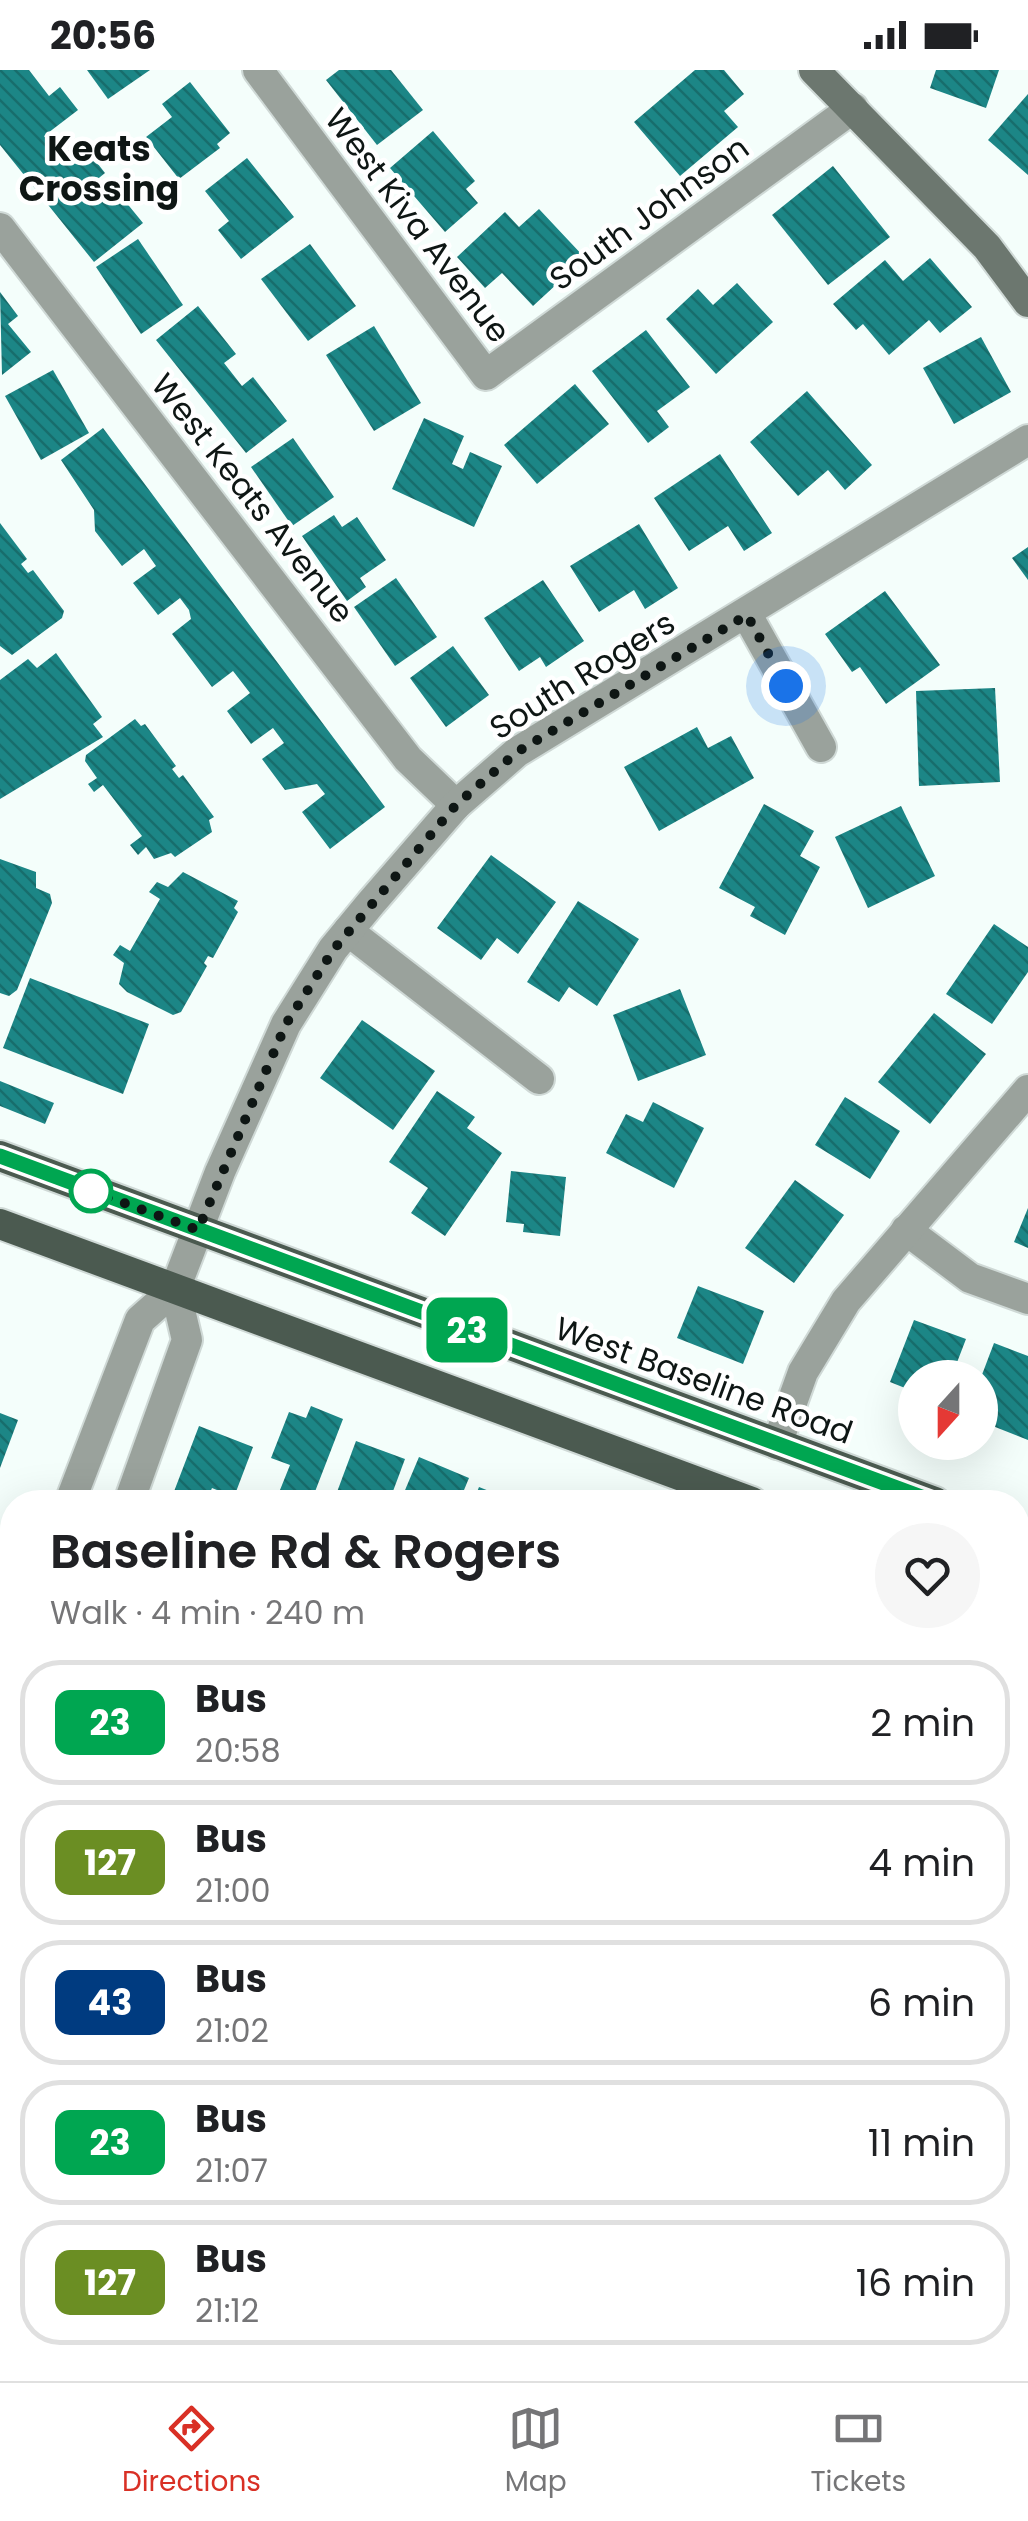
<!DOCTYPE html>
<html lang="en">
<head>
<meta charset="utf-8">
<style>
  :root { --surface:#fff; --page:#f6f6f6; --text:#202124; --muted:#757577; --line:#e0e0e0; --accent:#d93025 }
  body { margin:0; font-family:Poppins,sans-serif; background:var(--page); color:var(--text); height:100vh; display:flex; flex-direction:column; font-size:38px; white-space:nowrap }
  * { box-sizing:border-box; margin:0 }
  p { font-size:32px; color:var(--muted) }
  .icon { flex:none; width:55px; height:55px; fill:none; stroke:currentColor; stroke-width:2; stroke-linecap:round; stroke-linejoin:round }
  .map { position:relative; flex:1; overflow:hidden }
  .sheet { position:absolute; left:0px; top:1420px; width:1030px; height:892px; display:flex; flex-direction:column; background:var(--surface); border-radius:40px 40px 0 0; box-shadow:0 10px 40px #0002 }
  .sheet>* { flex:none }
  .badge { padding:0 20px; border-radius:15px; font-size:35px; line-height:65px }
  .needle { width:65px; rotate:201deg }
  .tools { position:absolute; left:898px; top:1290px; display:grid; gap:20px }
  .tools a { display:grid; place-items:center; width:100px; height:100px; border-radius:50%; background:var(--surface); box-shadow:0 10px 40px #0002; font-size:50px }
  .you { position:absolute; width:50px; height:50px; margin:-25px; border:8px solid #fff; border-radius:50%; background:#1a73e8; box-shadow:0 0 0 15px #1a73e833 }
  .map>.badge { position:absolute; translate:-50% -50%; box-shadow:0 0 0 5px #fff }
  .round { display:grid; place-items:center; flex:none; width:105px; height:105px; border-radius:52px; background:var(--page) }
  .overview { display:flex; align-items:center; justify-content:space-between; height:170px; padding:0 50px }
  h1 { font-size:48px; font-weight:600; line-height:75px }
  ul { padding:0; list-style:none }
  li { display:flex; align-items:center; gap:30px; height:125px; margin:0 20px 15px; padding:0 30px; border:5px solid var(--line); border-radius:40px }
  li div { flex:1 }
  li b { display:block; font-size:38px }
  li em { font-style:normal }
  li .badge { min-width:110px; font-weight:700; text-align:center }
  .status { display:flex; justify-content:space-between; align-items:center; height:70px; padding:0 50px; background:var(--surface); direction:ltr }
  .status svg { height:28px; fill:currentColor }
  .menu { display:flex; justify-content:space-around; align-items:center; height:140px; border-top:2px solid var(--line); background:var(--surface); font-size:28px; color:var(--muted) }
  .menu a { display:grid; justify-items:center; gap:5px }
  .menu .active { color:var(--accent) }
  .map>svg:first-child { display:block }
  .park { fill:#c5e4b7 }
  .building { fill:url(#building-back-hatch) }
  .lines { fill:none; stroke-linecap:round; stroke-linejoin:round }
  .street-casing { stroke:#cfd9d6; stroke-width:34 }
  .secondary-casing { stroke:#cfd9d6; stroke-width:34 }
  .primary-casing { stroke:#cfd9d6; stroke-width:34 }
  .path { stroke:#a6afac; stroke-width:5; stroke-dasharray:8 8; stroke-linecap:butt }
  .street { stroke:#9aa29c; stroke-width:30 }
  .secondary { stroke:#6c776f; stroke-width:30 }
  .primary { stroke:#4b5a50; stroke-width:30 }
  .line-casing { stroke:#fff; stroke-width:22 }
  .line { stroke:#00a651; stroke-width:15 }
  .walk { stroke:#0e1614; stroke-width:10; stroke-dasharray:0 18 }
  .stop-dot { fill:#fff; stroke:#00a651; stroke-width:5 }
  .labels { text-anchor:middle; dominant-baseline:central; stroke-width:9; stroke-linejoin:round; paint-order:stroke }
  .street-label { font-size:32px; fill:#0e1614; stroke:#fff }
  .neighbourhood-label { font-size:35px; font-weight:bold; fill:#0e1614; stroke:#fff }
</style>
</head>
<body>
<div class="status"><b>20:56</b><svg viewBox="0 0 49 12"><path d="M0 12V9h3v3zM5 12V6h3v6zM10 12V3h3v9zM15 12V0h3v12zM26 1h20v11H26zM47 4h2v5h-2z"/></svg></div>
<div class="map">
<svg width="1028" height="2311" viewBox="0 0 1028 2311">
  <defs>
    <pattern id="building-back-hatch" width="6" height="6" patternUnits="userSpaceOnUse" patternTransform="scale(2.5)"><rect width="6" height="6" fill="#1c8686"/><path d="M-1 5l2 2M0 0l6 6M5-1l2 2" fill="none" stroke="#176d6c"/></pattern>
  </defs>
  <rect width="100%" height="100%" fill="#f4fefb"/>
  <!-- park -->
  <path class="park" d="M 0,1654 L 12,1657 L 12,1826 L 0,1779 Z"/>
  <!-- building -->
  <g class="building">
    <path d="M 0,0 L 29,0 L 49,26 L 60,17 L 78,40 L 44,66 L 60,87 L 80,71 L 105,103 L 89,116 L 101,131 L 116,120 L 143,153 L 94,192 L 0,75 Z"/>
    <path d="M 87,0 L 150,0 L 108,29 Z"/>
    <path d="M 339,0 L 391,0 L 423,40 L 377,75 L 326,10 Z"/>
    <path d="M 695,0 L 724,0 L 744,24 L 724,41 L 738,57 L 680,106 L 634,52 Z"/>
    <path d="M 936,0 L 999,0 L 986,38 L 930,18 Z"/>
    <path d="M 190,12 L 230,63 L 217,74 L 220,78 L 179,109 L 146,67 L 172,47 L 162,34 Z"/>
    <path d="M 1028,24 L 1028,105 L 988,70 Z"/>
    <path d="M 433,61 L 475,111 L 466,119 L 478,133 L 445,162 L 390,98 Z"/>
    <path d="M 247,88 L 294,147 L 241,189 L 218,160 L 229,151 L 205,121 Z"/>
    <path d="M 833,96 L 890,167 L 828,215 L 772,145 Z"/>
    <path d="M 539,139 L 585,188 L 533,236 L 502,203 L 485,218 L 457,187 L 505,142 L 519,157 Z"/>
    <path d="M 138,169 L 183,235 L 141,264 L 96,197 Z"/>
    <path d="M 310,174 L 356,236 L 308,271 L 261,209 Z"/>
    <path d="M 930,188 L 972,237 L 940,263 L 929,250 L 889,285 L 863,254 L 856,260 L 833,234 L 885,190 L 903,211 Z"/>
    <path d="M 737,213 L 773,252 L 716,304 L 666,249 L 698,219 L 713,235 Z"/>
    <path d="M 0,222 L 18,246 L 8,254 L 31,282 L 2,305 Z"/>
    <path d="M 198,236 L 236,284 L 224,293 L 242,316 L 253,307 L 287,351 L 246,383 L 156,270 Z"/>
    <path d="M 374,256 L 421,333 L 374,361 L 326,285 Z"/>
    <path d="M 646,260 L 690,317 L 657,341 L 669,357 L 648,373 L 592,301 Z"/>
    <path d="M 981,267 L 1011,322 L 954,354 L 923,298 Z"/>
    <path d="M 53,300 L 89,363 L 41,390 L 5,326 Z"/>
    <path d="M 575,314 L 609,354 L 537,414 L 504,375 Z"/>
    <path d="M 807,321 L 872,395 L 845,420 L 828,400 L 798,426 L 750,372 Z"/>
    <path d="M 424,348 L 464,366 L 452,394 L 463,399 L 470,382 L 502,396 L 474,457 L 392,419 Z"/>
    <path d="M 103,358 L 385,737 L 330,779 L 302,742 L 325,724 L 317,714 L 285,720 L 262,689 L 284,673 L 273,658 L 251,674 L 227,641 L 250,623 L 233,601 L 212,617 L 172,564 L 191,549 L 189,540 L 180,528 L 158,545 L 133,513 L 156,496 L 144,479 L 122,496 L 95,461 L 94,440 L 61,390 Z"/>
    <path d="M 293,368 L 334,427 L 292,456 L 251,397 Z"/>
    <path d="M 720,384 L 772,463 L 744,481 L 728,456 L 689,481 L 654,428 Z"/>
    <path d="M 334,445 L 342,457 L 357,447 L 386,490 L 360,508 L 366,517 L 347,531 L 302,466 Z"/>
    <path d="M 0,453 L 27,489 L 21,494 L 28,503 L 33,500 L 64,541 L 62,548 L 12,585 L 0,576 Z"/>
    <path d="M 639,454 L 678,518 L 645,539 L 634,520 L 599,542 L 570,496 Z"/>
    <path d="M 1028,477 L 1028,510 L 1012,488 Z"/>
    <path d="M 396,508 L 437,567 L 395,596 L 354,537 Z"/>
    <path d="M 543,510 L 584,571 L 546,597 L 540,587 L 519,601 L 484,548 Z"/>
    <path d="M 885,521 L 940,595 L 886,634 L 860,597 L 852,602 L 825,564 Z"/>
    <path d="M 453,576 L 489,625 L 446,657 L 410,608 Z"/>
    <path d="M 56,583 L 102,647 L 93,654 L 103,667 L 0,729 L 0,610 L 28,589 L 37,598 Z"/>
    <path d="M 995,618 L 1000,712 L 919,716 L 916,621 Z"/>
    <path d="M 135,649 L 141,656 L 145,654 L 176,696 L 172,699 L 179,708 L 183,705 L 214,747 L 209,750 L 212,762 L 175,787 L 171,783 L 154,789 L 146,777 L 138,785 L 130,775 L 142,766 L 103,715 L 94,722 L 88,714 L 97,708 L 85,691 L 86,685 Z"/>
    <path d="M 697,657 L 708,678 L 731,666 L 754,708 L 659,761 L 624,697 Z"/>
    <path d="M 764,734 L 814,761 L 800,786 L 820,797 L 785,865 L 750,846 L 755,837 L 719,818 Z"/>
    <path d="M 901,736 L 935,806 L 868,838 L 835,767 Z"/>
    <path d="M 491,785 L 556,832 L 518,884 L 497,868 L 481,890 L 437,858 Z"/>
    <path d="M 0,789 L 36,802 L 36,818 L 50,824 L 52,833 L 17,920 L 9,926 L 0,923 Z"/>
    <path d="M 183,802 L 238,831 L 234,838 L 238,842 L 213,888 L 208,886 L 204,893 L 207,896 L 181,942 L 173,945 L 127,922 L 119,914 L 124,893 L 113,885 L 120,875 L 130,881 L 160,829 L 149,822 L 157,812 L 168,817 Z"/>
    <path d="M 578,831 L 639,869 L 597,936 L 569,917 L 559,932 L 527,912 Z"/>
    <path d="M 994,854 L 1028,877 L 1028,902 L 992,954 L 946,924 Z"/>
    <path d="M 30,908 L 149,954 L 123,1024 L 3,978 Z"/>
    <path d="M 680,919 L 706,985 L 638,1011 L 613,945 Z"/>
    <path d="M 934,943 L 986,984 L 930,1054 L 878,1012 Z"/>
    <path d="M 362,950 L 435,1001 L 393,1060 L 320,1008 Z"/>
    <path d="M 0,1011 L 54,1033 L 45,1054 L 0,1036 Z"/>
    <path d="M 437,1021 L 475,1047 L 467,1058 L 502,1083 L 445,1166 L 411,1143 L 428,1118 L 389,1092 Z"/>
    <path d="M 845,1027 L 900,1061 L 870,1109 L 815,1075 Z"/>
    <path d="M 653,1032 L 704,1058 L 674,1118 L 606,1083 L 626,1044 L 643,1052 Z"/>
    <path d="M 511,1101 L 566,1107 L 560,1166 L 523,1162 L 524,1154 L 506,1152 Z"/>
    <path d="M 795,1110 L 844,1145 L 794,1213 L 745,1178 Z"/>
    <path d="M 1028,1138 L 1028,1178 L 1014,1172 Z"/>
    <path d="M 698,1216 L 764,1241 L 743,1294 L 677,1268 Z"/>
    <path d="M 914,1250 L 966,1269 L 951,1308 L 915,1308 L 915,1322 L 890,1312 Z"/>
    <path d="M 994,1273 L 1028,1286 L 1028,1370 L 980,1351 L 980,1310 Z"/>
    <path d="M 311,1336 L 343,1349 L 311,1432 L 280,1420 L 290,1395 L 271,1388 L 289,1342 L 306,1348 Z"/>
    <path d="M 0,1343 L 18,1350 L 0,1398 Z"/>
    <path d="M 199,1356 L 253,1377 L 234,1427 L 212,1418 L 206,1432 L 170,1432 Z"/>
    <path d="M 356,1371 L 405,1389 L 389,1432 L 355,1432 L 337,1422 Z"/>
    <path d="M 419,1387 L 469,1408 L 459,1432 L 400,1432 Z"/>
    <path d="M 479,1417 L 517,1432 L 473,1432 Z"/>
    <path d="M 1021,1861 L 1028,1867 L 1028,1933 L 1018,1945 L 1018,1866 Z"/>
    <path d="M 1018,2030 L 1028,2038 L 1028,2092 L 1018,2107 Z"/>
    <path d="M 0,2256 L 12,2257 L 12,2300 L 62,2300 L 60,2311 L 0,2311 Z"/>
    <path d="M 1018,2273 L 1028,2278 L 1028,2311 L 1001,2311 L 1005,2300 L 1018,2300 Z"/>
    <path d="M 77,2300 L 141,2300 L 140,2311 L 76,2311 Z"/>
    <rect x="165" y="2300" width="69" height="11"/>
    <path d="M 249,2300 L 319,2300 L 318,2311 L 248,2311 Z"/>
    <path d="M 339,2300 L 409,2300 L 408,2311 L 338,2311 Z"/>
    <path d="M 578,2300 L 609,2300 L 612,2311 L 581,2311 Z"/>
    <path d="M 683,2300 L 703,2300 L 716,2311 L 673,2311 Z"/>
    <path d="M 863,2300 L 933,2300 L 926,2311 L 856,2311 Z"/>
  </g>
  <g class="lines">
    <!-- street casing -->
    <g class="street-casing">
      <g id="street">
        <path d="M 258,0 L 486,305 L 853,38"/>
        <path d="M 0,158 L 408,689 L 456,735"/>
        <path d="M 747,545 L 821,677"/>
        <path d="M 348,861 L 539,1009"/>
        <path d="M 906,1160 L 970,1208 L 1028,1229"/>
        <path d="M 777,1374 L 803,1302 L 846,1231 L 1028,1020"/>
        <path d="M 70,1432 L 140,1250 L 175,1219 L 220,1102 L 286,954 L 333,879 L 371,833 L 456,735 L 517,682 L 1028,370"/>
        <path d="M 129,1432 L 187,1270 L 175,1219"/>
        <path d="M 0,1612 L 12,1614"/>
        <path d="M 1018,1782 L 1028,1790"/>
        <path d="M 0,2010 L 12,1998"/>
        <path d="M 1018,2201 L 1028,2210"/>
      </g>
    </g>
    <!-- secondary casing -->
    <g class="secondary-casing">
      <path id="secondary" d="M 814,0 L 987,177 L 1028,232"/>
    </g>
    <!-- primary casing -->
    <g class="primary-casing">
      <g id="primary">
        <path d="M 0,1086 L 935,1432"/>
        <path d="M 0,1154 L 752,1432"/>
        <path d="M 1018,1463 L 1028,1467"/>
        <path d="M 1018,1530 L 1028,1534"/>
      </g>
    </g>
    <!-- path -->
    <path class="path" d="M 453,2311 L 458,2300"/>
    <!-- street -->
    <use href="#street" class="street"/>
    <!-- secondary -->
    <use href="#secondary" class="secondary"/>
    <!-- primary -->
    <use href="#primary" class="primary"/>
  </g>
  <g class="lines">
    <!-- line casing -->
    <g class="line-casing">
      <path id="line" d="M 0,1086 L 935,1432"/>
    </g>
    <!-- line -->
    <use href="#line" class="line"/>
    <!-- walk -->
    <path class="walk" d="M 91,1121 L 198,1160 L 286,954 L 334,879 L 456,735 L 517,682 L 747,545 L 786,616"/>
  </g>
  <!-- markers -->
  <circle class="stop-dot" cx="91" cy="1121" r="20"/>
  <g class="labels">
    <!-- street labels -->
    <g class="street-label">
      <text transform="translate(649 143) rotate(-36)">South Johnson</text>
      <text transform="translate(418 155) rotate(53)">West Kiva Avenue</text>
      <text transform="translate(253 428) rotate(52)">West Keats Avenue</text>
      <text transform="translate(582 605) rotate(-32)">South Rogers</text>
      <text transform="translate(704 1310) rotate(20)">West Baseline Road</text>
    </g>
    <!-- neighbourhood labels -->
    <g class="neighbourhood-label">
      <text x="99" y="78">Keats<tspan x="99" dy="40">Crossing</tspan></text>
    </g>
  </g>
</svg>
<div class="tools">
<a><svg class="needle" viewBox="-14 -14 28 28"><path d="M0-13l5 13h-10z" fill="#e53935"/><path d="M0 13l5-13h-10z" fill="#757577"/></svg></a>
</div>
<div class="you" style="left:786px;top:616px"></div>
<b class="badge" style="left:467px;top:1260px;background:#00a651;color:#fff">23</b>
<section class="sheet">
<div class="overview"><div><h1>Baseline Rd &amp; Rogers</h1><p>Walk · 4 min · 240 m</p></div><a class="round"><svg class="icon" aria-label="heart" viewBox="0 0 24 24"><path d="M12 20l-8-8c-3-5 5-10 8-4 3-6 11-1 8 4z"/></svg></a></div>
<ul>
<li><span class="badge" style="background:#00a651;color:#fff">23</span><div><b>Bus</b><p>20:58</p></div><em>2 min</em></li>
<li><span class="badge" style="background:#6b8e23;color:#fff">127</span><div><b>Bus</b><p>21:00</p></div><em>4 min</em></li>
<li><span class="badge" style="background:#003b80;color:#fff">43</span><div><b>Bus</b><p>21:02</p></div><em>6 min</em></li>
<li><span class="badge" style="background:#00a651;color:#fff">23</span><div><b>Bus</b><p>21:07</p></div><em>11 min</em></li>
<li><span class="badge" style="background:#6b8e23;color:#fff">127</span><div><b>Bus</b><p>21:12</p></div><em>16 min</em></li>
</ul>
</section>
</div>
<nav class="menu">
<a class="active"><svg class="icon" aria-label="directions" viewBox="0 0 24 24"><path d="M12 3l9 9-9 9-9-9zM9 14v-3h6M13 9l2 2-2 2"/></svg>Directions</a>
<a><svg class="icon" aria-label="map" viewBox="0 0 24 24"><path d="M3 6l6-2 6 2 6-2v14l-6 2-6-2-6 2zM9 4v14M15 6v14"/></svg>Map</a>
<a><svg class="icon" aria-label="tickets" viewBox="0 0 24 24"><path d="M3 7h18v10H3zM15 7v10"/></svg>Tickets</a>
</nav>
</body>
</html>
